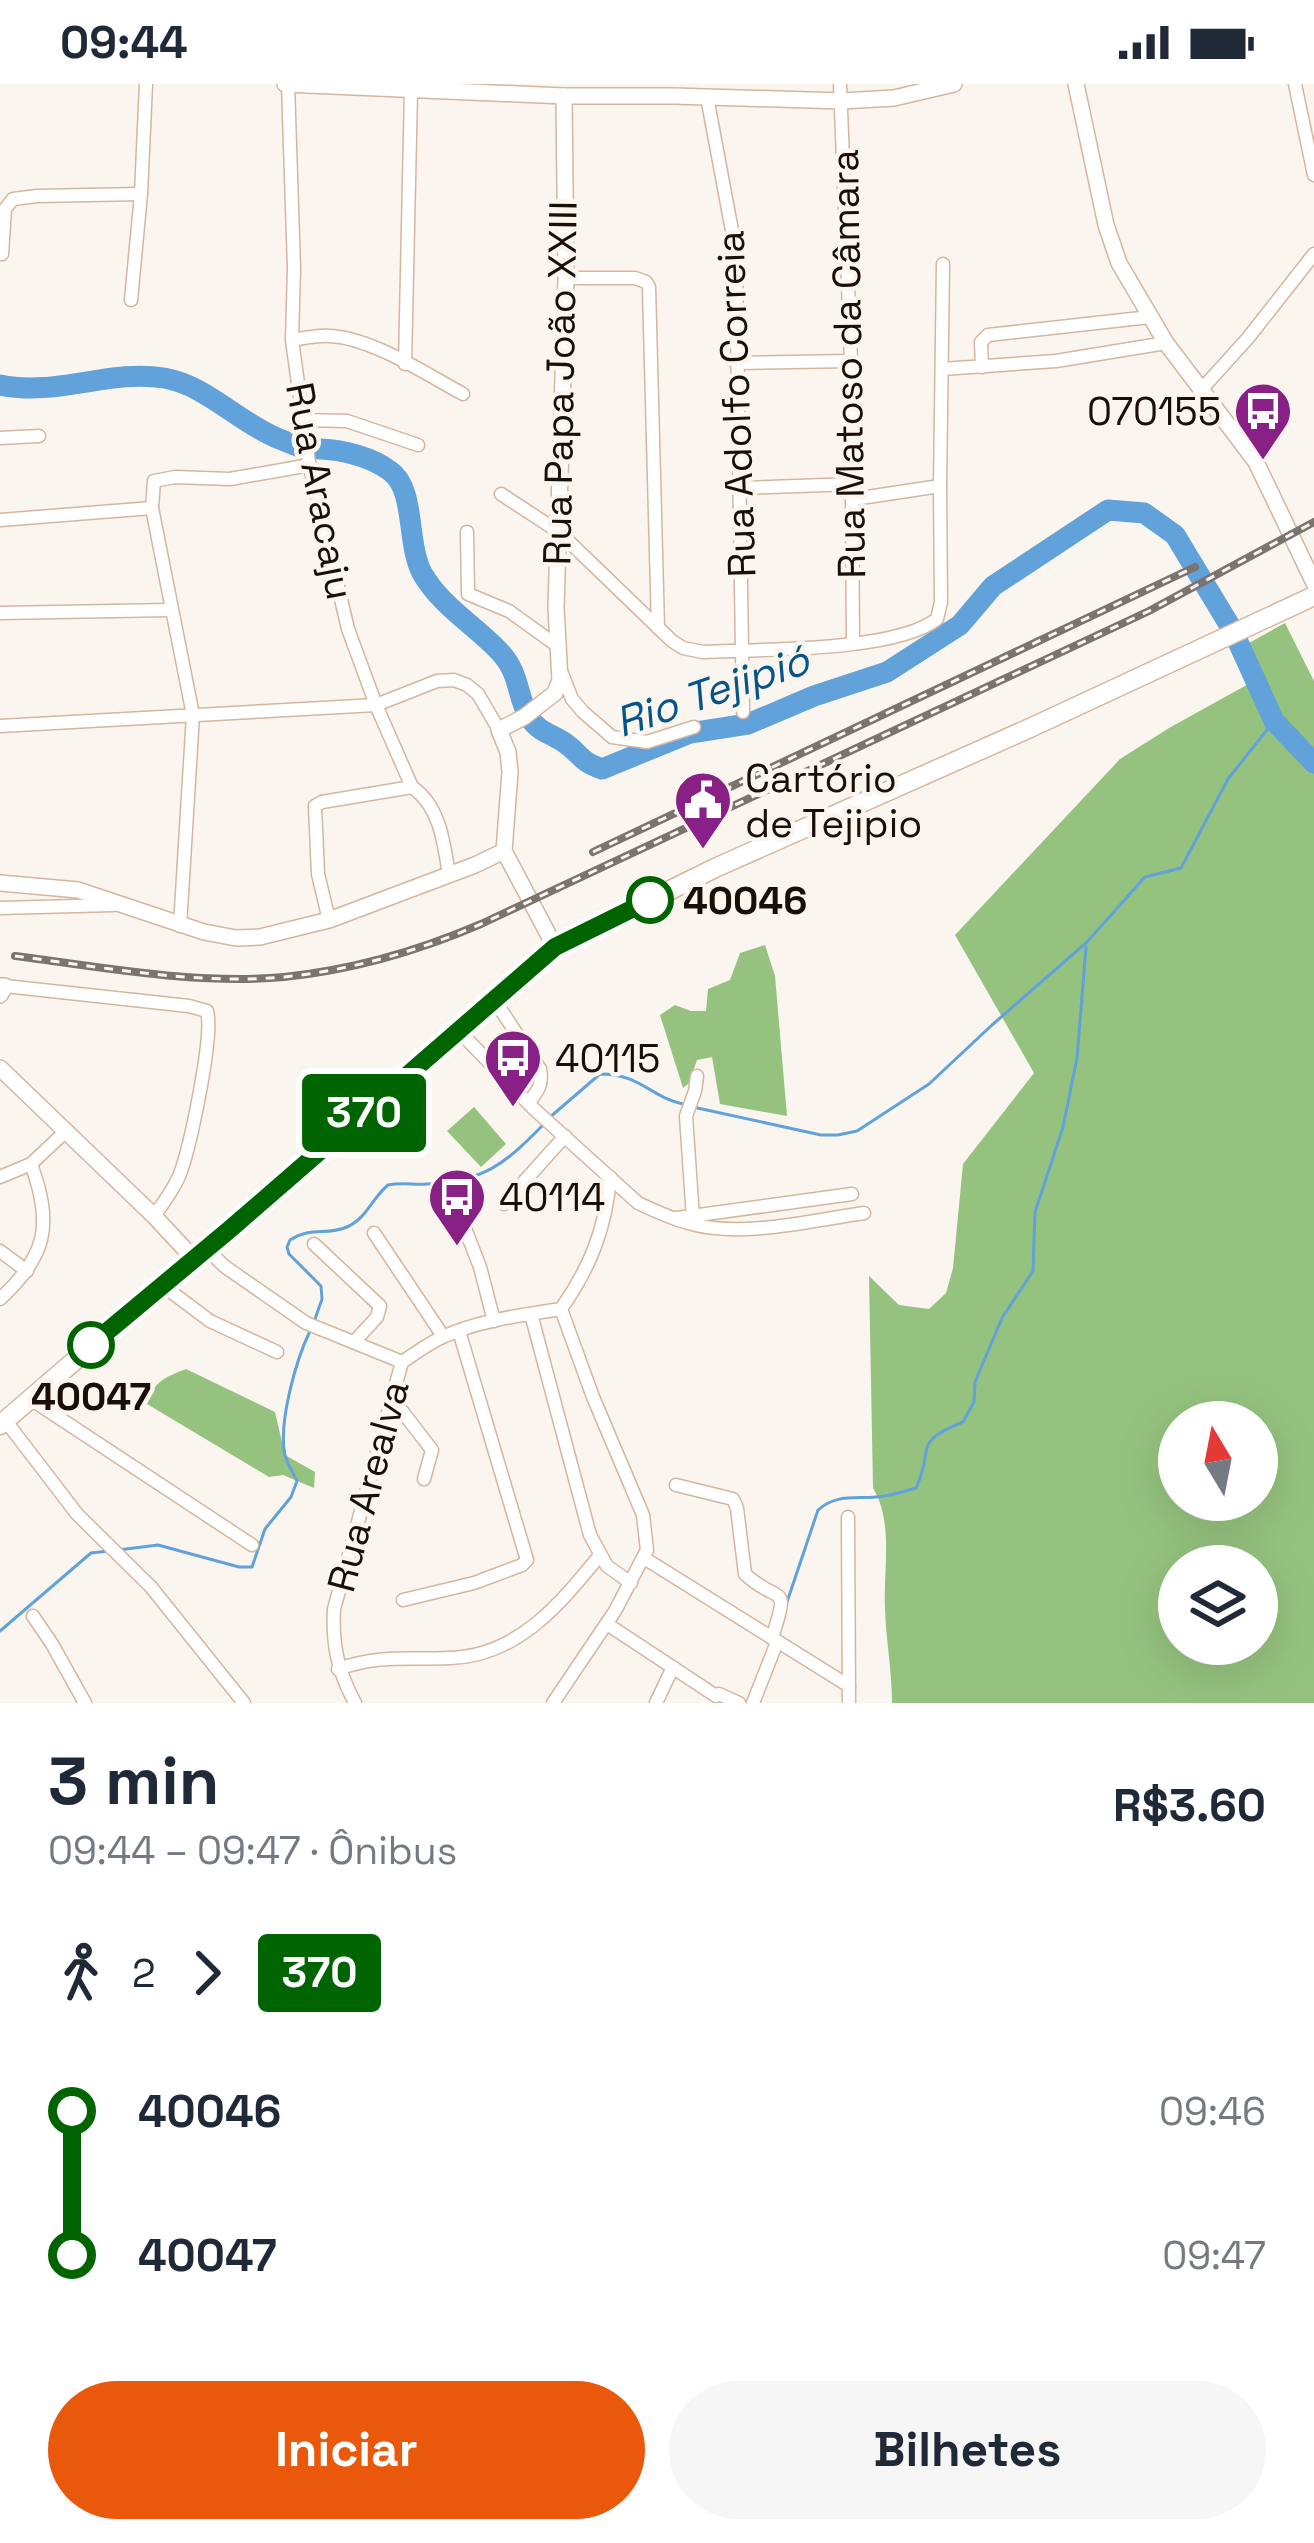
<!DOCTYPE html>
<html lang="pt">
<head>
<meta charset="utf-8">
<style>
  :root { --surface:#fff; --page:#f6f6f7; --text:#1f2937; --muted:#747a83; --accent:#ea580c }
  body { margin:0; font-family:"Space Grotesk",sans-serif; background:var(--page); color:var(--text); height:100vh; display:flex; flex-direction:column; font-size:45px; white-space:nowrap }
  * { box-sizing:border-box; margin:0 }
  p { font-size:39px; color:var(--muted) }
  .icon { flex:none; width:66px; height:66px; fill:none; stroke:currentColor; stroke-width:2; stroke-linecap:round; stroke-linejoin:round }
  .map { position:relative; height:1619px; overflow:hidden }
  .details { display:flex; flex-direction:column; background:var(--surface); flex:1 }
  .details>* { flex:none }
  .badge { padding:0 24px; border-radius:9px; font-size:42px; line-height:78px }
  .needle { width:78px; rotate:350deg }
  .controls { position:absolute; left:1158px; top:1317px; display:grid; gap:24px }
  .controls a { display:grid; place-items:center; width:120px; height:120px; border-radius:50%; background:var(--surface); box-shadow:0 12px 48px #0002; font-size:60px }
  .map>.badge { position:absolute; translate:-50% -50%; box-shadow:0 0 0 6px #fff }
  .legs { display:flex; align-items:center; gap:18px; height:132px; padding:0 48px; font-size:39px }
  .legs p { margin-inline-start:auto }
  .head { display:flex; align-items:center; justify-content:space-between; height:204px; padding:0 48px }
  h1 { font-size:66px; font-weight:700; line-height:90px }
  .action { display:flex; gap:24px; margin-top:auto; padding:24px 48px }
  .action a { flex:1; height:138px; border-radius:72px; background:var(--accent); color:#fff; font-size:48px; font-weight:700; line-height:138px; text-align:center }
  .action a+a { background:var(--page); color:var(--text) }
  ul { padding:0 48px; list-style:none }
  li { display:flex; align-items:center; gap:42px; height:144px; font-size:45px }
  li i { display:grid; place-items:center; width:18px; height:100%; margin:0 15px; background:currentColor }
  li i::after { content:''; width:30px; height:30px; margin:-15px; border:9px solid; border-radius:50%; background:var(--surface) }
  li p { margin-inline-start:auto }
  li:first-child i { background:linear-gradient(#0000 50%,currentColor 0) }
  li:last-child i { background:linear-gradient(currentColor 50%,#0000 0) }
  .status { display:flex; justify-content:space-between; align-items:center; height:84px; padding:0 60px; background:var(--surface); direction:ltr }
  .status svg { height:33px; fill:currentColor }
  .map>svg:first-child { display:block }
  .forest { fill:#95c37f; fill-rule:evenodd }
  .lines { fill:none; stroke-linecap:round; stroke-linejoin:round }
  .stream { stroke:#61a2da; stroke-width:3 }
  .river { stroke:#61a2da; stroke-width:21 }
  .minor-casing { stroke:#d4b69e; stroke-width:15 }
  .tertiary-casing { stroke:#d4b69e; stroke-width:18 }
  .primary-casing { stroke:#d4b69e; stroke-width:21 }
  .minor { stroke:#fff; stroke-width:12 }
  .tertiary { stroke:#fff; stroke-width:15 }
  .primary { stroke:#fff; stroke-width:18 }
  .rail-casing { stroke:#7b736d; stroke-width:8 }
  .rail { stroke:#fbf5f0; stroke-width:3; stroke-dasharray:9; stroke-linecap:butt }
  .line-1-casing { stroke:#fff; stroke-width:27 }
  .line-1 { stroke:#006400; stroke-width:18 }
  .stop-1-dot { fill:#fff; stroke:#006400; stroke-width:6 }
  .labels { text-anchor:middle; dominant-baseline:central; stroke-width:9; stroke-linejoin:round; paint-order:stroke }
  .street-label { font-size:39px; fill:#190f07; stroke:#fbf5f0 }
  .poi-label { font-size:39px; fill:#190f07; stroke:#fbf5f0; text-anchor:start }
  .stop-label { font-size:39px; font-weight:bold; fill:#190f07; stroke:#fbf5f0; text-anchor:start }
  .water-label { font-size:42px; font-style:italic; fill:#065589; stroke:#fbf5f0 }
</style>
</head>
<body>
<div class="status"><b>09:44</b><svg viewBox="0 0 49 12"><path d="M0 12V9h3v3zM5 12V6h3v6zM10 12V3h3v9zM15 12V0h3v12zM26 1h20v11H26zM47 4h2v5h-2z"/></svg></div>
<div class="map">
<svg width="1314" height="1619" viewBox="0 0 1314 1619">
  <rect width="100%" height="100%" fill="#fbf5f0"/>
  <!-- forest -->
  <g class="forest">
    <path d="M 1285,539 L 1314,597 L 1314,1619 L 892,1619 C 892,1587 886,1556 885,1525 C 883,1486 894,1439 873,1404 L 869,1192 L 899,1221 L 929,1225 L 946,1209 L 953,1184 L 963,1080 L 1034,989 L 955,851 L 1120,675 L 1169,644 L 1252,598 L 1249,559 ZM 1179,1338 L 1257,1338 L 1257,1416 L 1179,1416 ZM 1179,1482 L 1257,1482 L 1257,1560 L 1179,1560 Z"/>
    <path d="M 765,861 L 775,892 L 787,1032 L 720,1020 L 712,973 L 697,976 L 689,999 L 683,1004 L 660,931 L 675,921 L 691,927 L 706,927 L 708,905 L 730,896 L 740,869 Z"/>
    <path d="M 474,1023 L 506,1060 L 481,1083 L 447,1047 Z"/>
    <path d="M 186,1285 L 275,1328 L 285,1371 L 315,1388 L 314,1404 L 283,1391 L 269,1393 L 147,1320 C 155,1296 164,1294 186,1285 Z"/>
  </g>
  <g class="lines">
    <!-- stream -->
    <g class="stream">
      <path d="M 693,1023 L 821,1051 L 838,1051 L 857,1047 L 929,1000 L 992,941 L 1086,859 L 1145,793 L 1181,784 L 1228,695 L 1274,637"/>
      <path d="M 549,1034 L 600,990 C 641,990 650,1013 683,1020"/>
      <path d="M 314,1238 L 322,1215 L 321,1202 L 289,1170 L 287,1163 L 290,1156 C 311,1142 326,1152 347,1143 C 367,1134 372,1114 388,1101 C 401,1098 414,1101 427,1100 C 483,1098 505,1080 543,1041"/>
      <path d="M 118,1466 L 158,1461 L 239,1483 L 252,1483 L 265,1445 L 291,1413 L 297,1397 C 293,1389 287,1379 285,1371 C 278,1339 296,1276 310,1247"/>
      <path d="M 787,1518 L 818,1426 C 836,1410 854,1415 876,1413 C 889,1412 903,1408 916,1404 C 935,1363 911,1359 963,1338 L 974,1318 L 975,1298 L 1002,1234 L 1033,1187 L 1035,1128 L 1063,1043 L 1077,974 L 1086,863"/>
      <path d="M 0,1547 L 91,1469 L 108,1467"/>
    </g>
    <!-- river -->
    <path class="river" d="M 0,301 C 56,313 110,285 164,294 C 206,301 238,338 277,354 C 285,357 294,361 303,364 C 312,366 311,364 321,365 C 343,366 372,373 390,387 C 416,405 406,458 422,489 C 441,522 473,540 499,567 C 521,590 516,611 529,633 C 538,648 552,650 565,659 C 582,671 579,677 602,685 L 690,649 L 748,640 L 814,612 L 887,588 L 960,541 L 993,502 L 1108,426 L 1144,429 L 1175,451 L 1233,547 L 1274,637 L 1314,679"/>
    <!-- minor casing -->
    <g class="minor-casing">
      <g id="minor">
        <path d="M 288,0 L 294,184 L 292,256 L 309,379 L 348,545 L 376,621 L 412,703 C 440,722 444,759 449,791"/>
        <path d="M 840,0 L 851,277 L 853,559"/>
        <path d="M 1295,0 L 1314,91"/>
        <path d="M 707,13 L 733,152 L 736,185 L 743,628"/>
        <path d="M 2,170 L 5,125 L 13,115 L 37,112 L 141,110"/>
        <path d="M 566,194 L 635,194 L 646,198 L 649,203 L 658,544"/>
        <path d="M 131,216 L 141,110 L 146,0"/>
        <path d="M 292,256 C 305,254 318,251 330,252 C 372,254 426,290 463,310"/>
        <path d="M 736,279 L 851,277"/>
        <path d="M 405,280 L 411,6"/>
        <path d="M 982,283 L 981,258 L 988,251 L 1150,233"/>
        <path d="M 942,285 L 1056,277 L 1166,259"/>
        <path d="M 1201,306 L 1248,254 L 1314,170"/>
        <path d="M 302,336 L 347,337 L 418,361"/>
        <path d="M 0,354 L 39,352"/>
        <path d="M 940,402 L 943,180"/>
        <path d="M 740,404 L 853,400"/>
        <path d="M 501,410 L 559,448 L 672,557 L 683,564 L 703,568 C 760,565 895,568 937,535 L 941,518 L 940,402 L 854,415"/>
        <path d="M 0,436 L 152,424"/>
        <path d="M 467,448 L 468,510 L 509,527 L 559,563"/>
        <path d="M 0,529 L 171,526"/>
        <path d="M 561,587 L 572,615 L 583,628 L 612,653 L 647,658 L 694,643"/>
        <path d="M 0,642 L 376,621 L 437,597 L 454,596 L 467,601 L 478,610 L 499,646"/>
        <path d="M 0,824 L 113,821"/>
        <path d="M 329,836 L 318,790 L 315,722 L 322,718 L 412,703"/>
        <path d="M 180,842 L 193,631 L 152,424 L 154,397 L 175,393 L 230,395 L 310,381"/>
        <path d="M 5,902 L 189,922 L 207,927 C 214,952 190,1063 180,1090 C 174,1105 164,1118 154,1132"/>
        <path d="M 495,917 L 540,985 C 543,1000 538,1007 529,1018"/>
        <path d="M 459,947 L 534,1025 L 638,1119 C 655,1127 674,1136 692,1140 C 743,1154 813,1136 864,1129"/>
        <path d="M 504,991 L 528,969"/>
        <path d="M 0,1093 L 31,1080 L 66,1047"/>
        <path d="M 452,1111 L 480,1183 L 494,1237"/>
        <path d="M 504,1120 L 565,1052"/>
        <path d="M 677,1134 L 852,1110"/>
        <path d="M 693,1134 L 686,1032 L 695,1007 L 697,992"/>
        <path d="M 374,1149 L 443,1252"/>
        <path d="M 314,1160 L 380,1222 L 377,1233 L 355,1257"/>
        <path d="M 207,1165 L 224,1182 L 306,1239 L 402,1278"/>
        <path d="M 0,1167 L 27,1187"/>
        <path d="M 162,1201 L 210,1237 L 277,1268"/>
        <path d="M 0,1215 C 47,1172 53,1140 31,1080"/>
        <path d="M 531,1230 L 590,1451 L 607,1482 L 631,1499"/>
        <path d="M 29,1314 L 252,1461"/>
        <path d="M 392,1314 L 432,1366 L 424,1395"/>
        <path d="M 5,1336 L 77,1430 L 151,1503 L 244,1619"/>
        <path d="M 676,1401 L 733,1415 L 737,1424 L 745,1490 C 779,1522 791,1496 772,1554"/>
        <path d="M 848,1433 L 849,1619"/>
        <path d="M 644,1474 L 849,1602"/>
        <path d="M 403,1516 L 474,1499 L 522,1481 L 527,1476 L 459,1247"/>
        <path d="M 33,1532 L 52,1560 L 85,1619"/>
        <path d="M 607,1540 L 716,1612 L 719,1610 L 739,1619"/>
        <path d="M 338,1585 C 382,1570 405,1576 450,1574 C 518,1572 560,1520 600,1471"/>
        <path d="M 355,1619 C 338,1587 332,1562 334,1525 L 402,1278 C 416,1269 430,1258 445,1252 C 480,1236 523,1231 561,1225 C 590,1184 606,1144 610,1093"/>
        <path d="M 553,1619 L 615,1527 L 647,1466 L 643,1431 L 593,1313 L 561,1225"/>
        <path d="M 656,1619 L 673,1583"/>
        <path d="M 753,1619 L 777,1558"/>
      </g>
    </g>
    <!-- tertiary casing -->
    <g class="tertiary-casing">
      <g id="tertiary">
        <path d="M 285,0 L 564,12 L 674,12 L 842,17 L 894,14 L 954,0"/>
        <path d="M 1076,0 L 1106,141 L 1119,179 L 1166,259 L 1256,378 L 1314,499"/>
        <path d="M 0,799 L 78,806 L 204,848 L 236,854 L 260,853 L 329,836 L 475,781 L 504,767"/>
        <path d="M 555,863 L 504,767 L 510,688 L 508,668 L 499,646 L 524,633 L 555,609 L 560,596 L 556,524 L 566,194 L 564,12"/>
        <path d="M 0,902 L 5,902 L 0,911"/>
        <path d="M 0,984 L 154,1132 L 194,1175"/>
      </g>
    </g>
    <!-- primary casing -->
    <g class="primary-casing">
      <path id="primary" d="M 0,1341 L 555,863 L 715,784 L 1030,644 L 1314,512"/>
    </g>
    <!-- minor -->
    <use href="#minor" class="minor"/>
    <!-- tertiary -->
    <use href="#tertiary" class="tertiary"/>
    <!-- primary -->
    <use href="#primary" class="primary"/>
    <!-- rail casing -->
    <g class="rail-casing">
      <g id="rail">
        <path d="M 593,768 L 1195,483"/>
        <path d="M 15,872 C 103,883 195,901 284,893 C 352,886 418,867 481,840 L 1149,527 L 1314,438"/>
      </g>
    </g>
    <!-- rail -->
    <use href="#rail" class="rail"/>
  </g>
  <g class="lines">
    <!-- line-1 casing -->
    <g class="line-1-casing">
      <path id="line-1" d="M 91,1261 L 229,1146 L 555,863 L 650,816"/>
    </g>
    <!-- line-1 -->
    <use href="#line-1" class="line-1"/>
  </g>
  <!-- icons -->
  <defs>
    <g id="bus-pin" transform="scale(3)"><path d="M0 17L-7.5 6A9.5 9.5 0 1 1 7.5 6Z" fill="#892086" stroke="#fbf5f0"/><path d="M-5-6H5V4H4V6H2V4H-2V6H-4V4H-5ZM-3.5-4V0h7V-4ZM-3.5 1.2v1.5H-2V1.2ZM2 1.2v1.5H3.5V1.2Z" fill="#fff"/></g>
    <g id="civic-pin" transform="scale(3)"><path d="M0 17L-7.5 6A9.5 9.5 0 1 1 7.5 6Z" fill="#892086" stroke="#fbf5f0"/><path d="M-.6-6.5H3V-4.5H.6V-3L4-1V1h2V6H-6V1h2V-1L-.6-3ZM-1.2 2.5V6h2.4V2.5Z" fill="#fff"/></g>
  </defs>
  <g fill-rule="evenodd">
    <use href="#bus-pin" x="1263" y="327"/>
    <use href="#civic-pin" x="703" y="716"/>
    <use href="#bus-pin" x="513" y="974"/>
    <use href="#bus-pin" x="457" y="1113"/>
  </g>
  <!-- markers -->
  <g class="stop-1-dot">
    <circle cx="650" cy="816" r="21"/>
    <circle cx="91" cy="1261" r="21"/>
  </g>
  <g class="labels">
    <!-- street labels -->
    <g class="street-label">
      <text transform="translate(848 280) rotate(-91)">Rua Matoso da Câmara</text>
      <text transform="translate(560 299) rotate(-89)">Rua Papa João XXIII</text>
      <text transform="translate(736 320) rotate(-92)">Rua Adolfo Correia</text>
      <text transform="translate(320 407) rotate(79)">Rua Aracaju</text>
      <text transform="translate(368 1402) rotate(-75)">Rua Arealva</text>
    </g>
    <!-- poi labels -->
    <g class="poi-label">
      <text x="1221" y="327" text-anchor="end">070155</text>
      <text x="745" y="694">Cartório<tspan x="745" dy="45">de Tejipio</tspan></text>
      <text x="555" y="974">40115</text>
      <text x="499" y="1113">40114</text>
    </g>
    <!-- stop labels -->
    <g class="stop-label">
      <text x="683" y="816">40046</text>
      <text x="91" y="1312" text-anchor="middle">40047</text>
    </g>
    <!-- water labels -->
    <g class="water-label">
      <text transform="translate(712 607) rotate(-19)">Rio Tejipió</text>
    </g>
  </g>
</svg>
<div class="controls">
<a><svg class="needle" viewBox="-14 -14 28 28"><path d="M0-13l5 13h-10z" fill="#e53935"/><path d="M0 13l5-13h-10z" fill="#747a83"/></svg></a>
<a><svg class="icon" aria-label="layers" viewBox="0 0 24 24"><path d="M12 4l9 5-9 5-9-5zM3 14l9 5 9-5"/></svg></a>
</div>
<b class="badge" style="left:364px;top:1029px;background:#006400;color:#fff">370</b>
</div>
<section class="details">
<div class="head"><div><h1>3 min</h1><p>09:44 – 09:47 · Ônibus</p></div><b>R$3.60</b></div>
<div class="legs"><svg class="icon" aria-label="walk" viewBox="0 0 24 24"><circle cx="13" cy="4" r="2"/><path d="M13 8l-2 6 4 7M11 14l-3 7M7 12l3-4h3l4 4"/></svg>2<svg class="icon" aria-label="forward" viewBox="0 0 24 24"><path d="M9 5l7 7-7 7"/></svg><b class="badge" style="background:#006400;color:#fff">370</b></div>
<ul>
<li><i style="color:#006400"></i><b>40046</b><p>09:46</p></li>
<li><i style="color:#006400"></i><b>40047</b><p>09:47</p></li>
</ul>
<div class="action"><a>Iniciar</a><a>Bilhetes</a></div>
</section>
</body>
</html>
